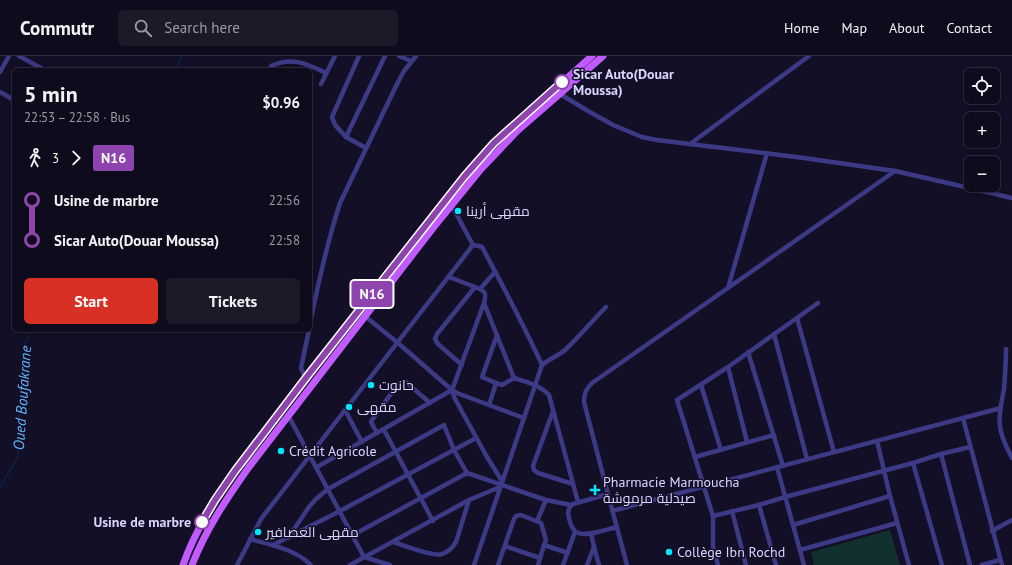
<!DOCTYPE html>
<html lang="en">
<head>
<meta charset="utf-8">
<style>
  :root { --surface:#0e0b1c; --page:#1c1929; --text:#f1f3f6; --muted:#9b9ba3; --line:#2e2b3b; --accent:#d93025 }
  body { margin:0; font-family:"PT Sans",Cairo,sans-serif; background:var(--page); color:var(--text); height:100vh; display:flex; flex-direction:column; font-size:15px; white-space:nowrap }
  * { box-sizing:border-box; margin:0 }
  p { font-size:13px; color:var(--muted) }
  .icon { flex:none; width:22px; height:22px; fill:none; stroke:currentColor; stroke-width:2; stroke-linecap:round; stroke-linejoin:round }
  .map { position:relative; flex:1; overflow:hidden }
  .sheet { position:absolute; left:12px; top:12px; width:300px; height:264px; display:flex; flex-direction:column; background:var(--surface); border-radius:6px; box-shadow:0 2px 10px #0003,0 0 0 1px var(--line) }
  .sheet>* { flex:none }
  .badge { padding:0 8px; border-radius:3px; font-size:14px; line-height:26px }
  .controls { position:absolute; left:964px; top:12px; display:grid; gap:8px }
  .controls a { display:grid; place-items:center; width:36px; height:36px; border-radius:6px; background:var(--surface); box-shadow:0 2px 10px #0003,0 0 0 1px var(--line); font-size:20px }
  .map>.badge { position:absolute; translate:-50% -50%; box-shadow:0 0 0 2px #fff }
  .legs { display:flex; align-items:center; gap:6px; height:44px; padding:0 12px; font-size:13px }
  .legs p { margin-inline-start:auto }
  .overview { display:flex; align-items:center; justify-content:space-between; height:68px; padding:0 12px }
  h1 { font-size:22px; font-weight:700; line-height:30px }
  .button { display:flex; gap:8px; margin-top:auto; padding:8px 12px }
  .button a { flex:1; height:46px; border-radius:6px; background:var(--accent); color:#fff; font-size:16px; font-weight:700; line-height:46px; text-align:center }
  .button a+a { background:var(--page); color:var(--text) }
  ul { padding:0 12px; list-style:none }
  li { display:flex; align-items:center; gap:14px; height:40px; font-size:15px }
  li i { display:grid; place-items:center; width:6px; height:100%; margin:0 5px; background:currentColor }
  li i::after { content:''; width:10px; height:10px; margin:-5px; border:3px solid; border-radius:50%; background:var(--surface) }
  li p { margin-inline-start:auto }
  li:first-child i { background:linear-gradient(#0000 50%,currentColor 0) }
  li:last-child i { background:linear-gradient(currentColor 50%,#0000 0) }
  header { display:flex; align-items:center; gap:24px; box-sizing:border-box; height:56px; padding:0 20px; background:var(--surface); border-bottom:1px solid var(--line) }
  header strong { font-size:19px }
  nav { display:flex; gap:22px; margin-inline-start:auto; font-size:14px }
  .search { width:280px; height:36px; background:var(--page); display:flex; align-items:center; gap:10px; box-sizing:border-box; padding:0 14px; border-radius:6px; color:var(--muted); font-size:15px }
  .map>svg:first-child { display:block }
  .green { fill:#12302f }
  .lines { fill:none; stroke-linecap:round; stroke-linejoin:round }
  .stream { stroke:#0c2248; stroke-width:1.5 }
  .street { stroke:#3d3a85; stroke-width:4.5 }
  .primary { stroke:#c25bff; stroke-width:7 }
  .line-1-casing { stroke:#fff; stroke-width:9 }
  .line-1 { stroke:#8e44ad; stroke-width:6 }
  .stop-1-dot { fill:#fff; stroke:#8e44ad; stroke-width:2 }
  .poi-dot { fill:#00e5ff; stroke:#130f26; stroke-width:1.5 }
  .labels { text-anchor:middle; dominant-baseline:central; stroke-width:3; stroke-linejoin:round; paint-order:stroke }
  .stop-label { font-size:14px; font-weight:bold; fill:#d9d4ff; stroke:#130f26; text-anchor:start }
  .poi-label { font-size:14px; fill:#d9d4ff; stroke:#130f26; text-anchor:start }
  .water-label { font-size:15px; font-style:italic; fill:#62b6ff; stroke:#130f26 }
</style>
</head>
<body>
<header>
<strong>Commutr</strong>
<div class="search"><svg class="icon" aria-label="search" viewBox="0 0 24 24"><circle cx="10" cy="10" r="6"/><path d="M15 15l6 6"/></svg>Search here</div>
<nav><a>Home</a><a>Map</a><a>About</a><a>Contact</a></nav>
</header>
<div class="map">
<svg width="1012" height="509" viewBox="0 0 1012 509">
  <rect width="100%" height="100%" fill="#130f26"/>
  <!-- green -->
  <path class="green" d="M 890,474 L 900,509 L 814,509 L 811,496 Z"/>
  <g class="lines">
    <!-- stream -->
    <g class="stream">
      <path d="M 176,14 L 182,0"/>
      <path d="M 0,431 L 18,401 L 25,287 L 32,274"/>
    </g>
    <!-- street -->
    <g class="street">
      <path d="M 19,0 L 41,12 L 41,14"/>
      <path d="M 399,0 L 411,5"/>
      <path d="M 271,10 C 292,0 307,8 326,17"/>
      <path d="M 0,16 L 9,0"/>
      <path d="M 321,28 L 335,0"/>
      <path d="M 0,36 L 14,44"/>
      <path d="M 560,38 L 588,55 L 613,69 L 642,81 L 657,84 L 690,88 L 804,102 L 895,115 L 974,133 L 1012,142"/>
      <path d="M 346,81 L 335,69 L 332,61 L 359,0"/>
      <path d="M 690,88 L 809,0"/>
      <path d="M 366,92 L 346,81 L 385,0"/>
      <path d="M 473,189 L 479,190 L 482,191 C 503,230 524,269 542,309"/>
      <path d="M 449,221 L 475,231"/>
      <path d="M 728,232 L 767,97"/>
      <path d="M 480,233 L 495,216"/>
      <path d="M 366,261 L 398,287 L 452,334 L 457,337 L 489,349"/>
      <path d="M 797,262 L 834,396"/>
      <path d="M 310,268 C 318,228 327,187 340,147 L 397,28 L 404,15 L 416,0"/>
      <path d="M 774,278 L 807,403"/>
      <path d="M 497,279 L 482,321 L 496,327 L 489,349 L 524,362"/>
      <path d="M 1006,293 C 1006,306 1005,320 1004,333 C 1002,345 998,358 1000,370 C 1001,382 1007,392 1012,402"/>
      <path d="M 748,296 L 783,410"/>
      <path d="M 462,309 L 438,288 L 435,283 L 437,278 L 475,231 C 485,235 487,236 484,247"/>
      <path d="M 728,311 L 747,386"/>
      <path d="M 306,323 L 301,312 L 309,274"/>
      <path d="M 496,327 L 502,329 L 514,322"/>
      <path d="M 701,329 L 721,394"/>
      <path d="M 345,354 L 362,386"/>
      <path d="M 553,355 L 533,410 L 534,414 L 538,417 L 573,428"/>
      <path d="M 288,359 L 364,501 L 390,509"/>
      <path d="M 963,362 L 1002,509"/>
      <path d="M 384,374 L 433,465"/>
      <path d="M 377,377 L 371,366 L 372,364 L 398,328 L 402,326 L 407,327 L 430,347"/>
      <path d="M 877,385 L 890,440 L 909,509"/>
      <path d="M 941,398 L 970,509"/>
      <path d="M 695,401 L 774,379"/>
      <path d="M 913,407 L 942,509"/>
      <path d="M 317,411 L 452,334"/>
      <path d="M 777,411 L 804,509"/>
      <path d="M 502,425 L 487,401 L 454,341 L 452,334 L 484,247 L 514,322 C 526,326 540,329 549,339 L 578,446"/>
      <path d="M 608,438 L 573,448 C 569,451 567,456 569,462 C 570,467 572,473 576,476 C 584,482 608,473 617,471"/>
      <path d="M 759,449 L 776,509"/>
      <path d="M 612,455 L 1001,352"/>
      <path d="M 732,455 L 746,509"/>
      <path d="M 713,460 L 759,449 L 785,441 L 913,407 L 941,398 L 970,391"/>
      <path d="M 537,465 L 546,444"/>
      <path d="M 793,469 L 890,440"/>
      <path d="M 992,475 L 1012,464"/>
      <path d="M 591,477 L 594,491 L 599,509"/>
      <path d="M 353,479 L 467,417"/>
      <path d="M 288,482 L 309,451 L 316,443 L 328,433 L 444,369 L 454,394 L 467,417 L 546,444 L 571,449"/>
      <path d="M 250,483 C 271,489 295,493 311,509"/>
      <path d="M 393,486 C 404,489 432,501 442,498 C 448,496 453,491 456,486 L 469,444"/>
      <path d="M 273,489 L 340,455 L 476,382"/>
      <path d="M 505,490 L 540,502"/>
      <path d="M 800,494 L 897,467"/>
      <path d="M 237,509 L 261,463 L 345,354 L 473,189 L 452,150"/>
      <path d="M 350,509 L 469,444 L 500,431"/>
      <path d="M 474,509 L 542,309 C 549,303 558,300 565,294 C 579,281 592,265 606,251"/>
      <path d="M 498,509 L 514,463 L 516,460 L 521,459 L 541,467 L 546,484 L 544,489"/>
      <path d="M 538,509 L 544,489 L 568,497"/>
      <path d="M 563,509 L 575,476"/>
      <path d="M 587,509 L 594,491"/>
      <path d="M 627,509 L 608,438 L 584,346 C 584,337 586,333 592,327 L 895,115"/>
      <path d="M 718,509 L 713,491 L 713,460 L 677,344 L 728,311 L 818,247"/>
      <path d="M 982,509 L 1000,504"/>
    </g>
    <!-- primary -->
    <g class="primary">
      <path d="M 183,509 C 195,475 214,445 235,415 L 445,144 L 476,106 L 494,87 L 592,0"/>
      <path d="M 192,509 C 206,473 227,442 249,411 L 433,172 L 481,113 L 501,92 L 517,75 L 603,0"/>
    </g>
  </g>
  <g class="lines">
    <!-- line-1 casing -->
    <g class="line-1-casing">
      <path id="line-1" d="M 202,466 L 215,444 L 235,415 L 309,318 L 464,121 L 494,87 L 562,26"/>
    </g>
    <!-- line-1 -->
    <use href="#line-1" class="line-1"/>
  </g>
  <!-- markers -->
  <g class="stop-1-dot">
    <circle cx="562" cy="26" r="7"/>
    <circle cx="202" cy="466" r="7"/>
  </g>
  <g class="poi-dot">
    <circle cx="458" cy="155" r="4"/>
    <circle cx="371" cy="329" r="4"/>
    <circle cx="349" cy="351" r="4"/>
    <circle cx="281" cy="395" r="4"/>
    <path d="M593 428h4v4h4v4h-4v4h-4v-4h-4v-4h4z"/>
    <circle cx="258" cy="476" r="4"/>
    <circle cx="669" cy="496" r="4"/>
  </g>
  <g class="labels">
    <!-- stop labels -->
    <g class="stop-label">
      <text x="573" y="18">Sicar Auto(Douar<tspan x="573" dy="16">Moussa)</tspan></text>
      <text x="191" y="466" text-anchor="end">Usine de marbre</text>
    </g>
    <!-- poi labels -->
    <g class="poi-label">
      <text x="466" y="155">مقهى أرينا</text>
      <text x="379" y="329">حانوت</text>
      <text x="357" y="351">مقهى</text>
      <text x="289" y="395">Crédit Agricole</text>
      <text x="603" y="426">Pharmacie Marmoucha<tspan x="603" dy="16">صيدلية مرموشة</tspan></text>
      <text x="266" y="476">مقهى العصافير</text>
      <text x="677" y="496">Collège Ibn Rochd</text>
    </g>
    <!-- water labels -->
    <g class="water-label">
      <text transform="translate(22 342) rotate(-86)">Oued Boufakrane</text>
    </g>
  </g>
</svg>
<div class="controls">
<a><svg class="icon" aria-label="locate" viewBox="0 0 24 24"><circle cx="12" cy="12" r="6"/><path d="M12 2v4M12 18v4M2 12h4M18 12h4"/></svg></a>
<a>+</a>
<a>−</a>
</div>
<b class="badge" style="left:372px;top:238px;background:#8e44ad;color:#fff">N16</b>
<section class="sheet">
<div class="overview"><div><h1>5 min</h1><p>22:53 – 22:58 · Bus</p></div><b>$0.96</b></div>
<div class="legs"><svg class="icon" aria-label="walk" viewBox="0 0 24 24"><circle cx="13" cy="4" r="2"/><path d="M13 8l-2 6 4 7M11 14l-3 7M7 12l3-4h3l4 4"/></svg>3<svg class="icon" aria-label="forward" viewBox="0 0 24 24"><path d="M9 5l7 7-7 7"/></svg><b class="badge" style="background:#8e44ad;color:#fff">N16</b></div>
<ul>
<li><i style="color:#8e44ad"></i><b>Usine de marbre</b><p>22:56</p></li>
<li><i style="color:#8e44ad"></i><b>Sicar Auto(Douar Moussa)</b><p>22:58</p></li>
</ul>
<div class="button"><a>Start</a><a>Tickets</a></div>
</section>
</div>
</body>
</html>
